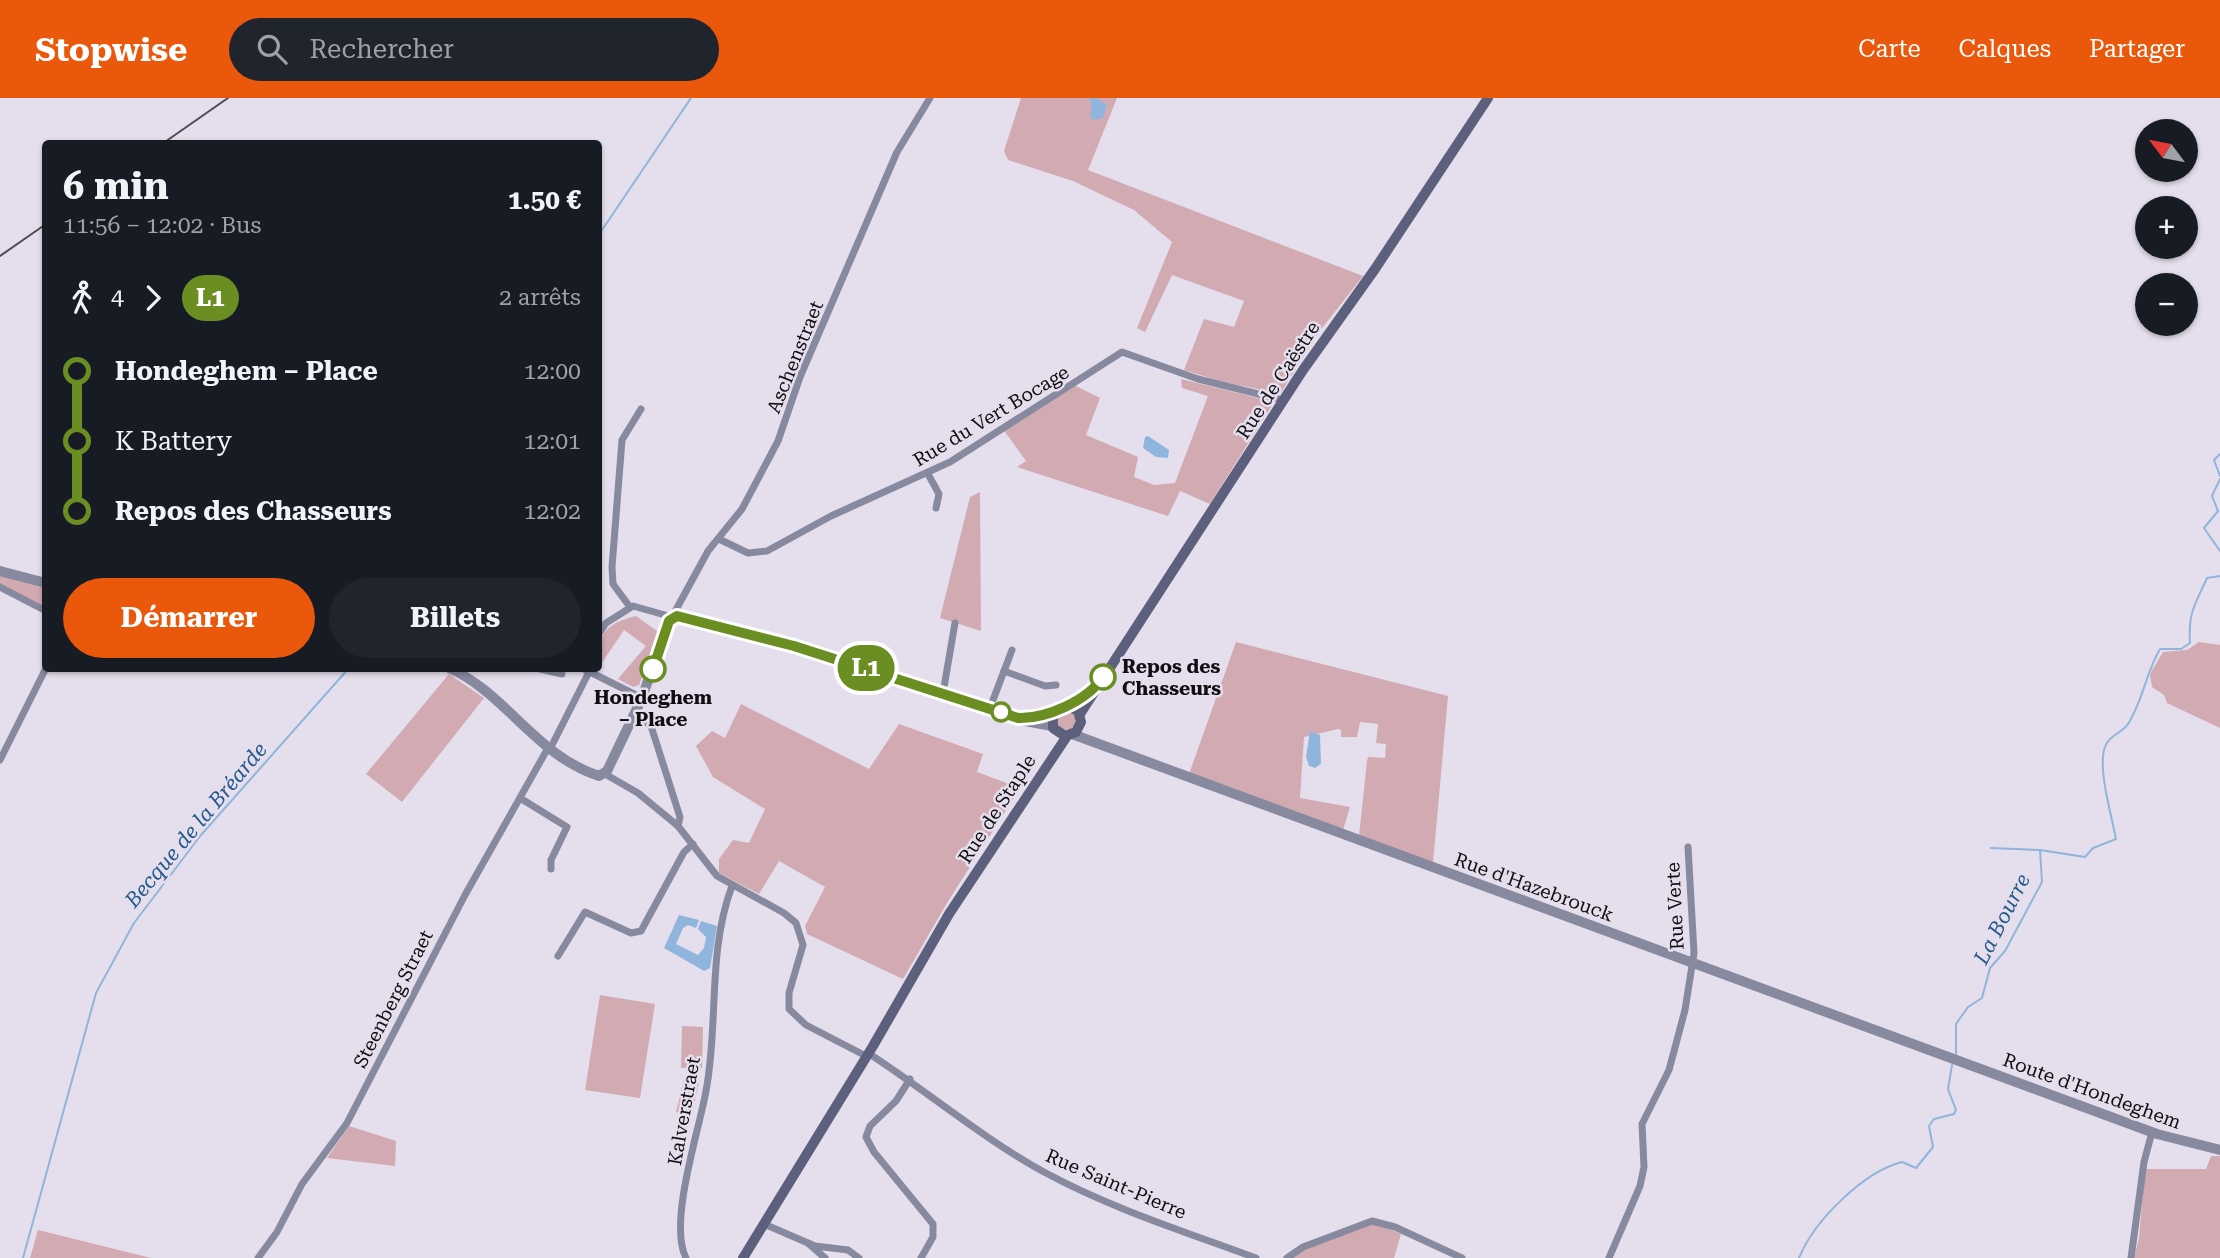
<!DOCTYPE html>
<html lang="fr">
<head>
<meta charset="utf-8">
<style>
  :root { --surface:#171b24; --page:#20242c; --text:#f1f3f6; --muted:#9ea1a6; --accent:#ea580c }
  body { margin:0; font-family:"Roboto Serif",serif; background:var(--page); color:var(--text); height:100vh; display:flex; flex-direction:column; font-size:26px; white-space:nowrap }
  * { box-sizing:border-box; margin:0 }
  p { font-size:23px; color:var(--muted) }
  .icon { flex:none; width:38px; height:38px; fill:none; stroke:currentColor; stroke-width:2; stroke-linecap:round; stroke-linejoin:round }
  .map { position:relative; flex:1; overflow:hidden }
  .sheet { position:absolute; left:42px; top:42px; width:560px; height:532px; display:flex; flex-direction:column; background:var(--surface); border-radius:7px; box-shadow:0 2px 5px #0004 }
  .sheet>* { flex:none }
  .badge { padding:0 14px; border-radius:23px; font-size:24px; line-height:46px }
  .needle { width:46px; rotate:302deg }
  .controls { position:absolute; left:2135px; top:21px; display:grid; gap:14px }
  .controls a { display:grid; place-items:center; width:63px; height:63px; border-radius:50%; background:var(--surface); box-shadow:0 2px 5px #0004; font-size:35px }
  .map>.badge { position:absolute; translate:-50% -50%; box-shadow:0 0 0 4px #fff }
  .legs { display:flex; align-items:center; gap:10px; height:77px; padding:0 21px; font-size:23px }
  .legs p { margin-inline-start:auto }
  .overview { display:flex; align-items:center; justify-content:space-between; height:119px; padding:0 21px }
  h1 { font-size:38px; font-weight:700; line-height:52px }
  .primary-button { display:flex; gap:14px; margin-top:auto; padding:14px 21px }
  .primary-button a { flex:1; height:80px; border-radius:42px; background:var(--accent); color:#fff; font-size:28px; font-weight:700; line-height:80px; text-align:center }
  .primary-button a+a { background:var(--page); color:var(--text) }
  ul { padding:0 21px; list-style:none }
  li { display:flex; align-items:center; gap:24px; height:70px; font-size:26px }
  li i { display:grid; place-items:center; width:10px; height:100%; margin:0 9px; background:currentColor }
  li i::after { content:''; width:18px; height:18px; margin:-9px; border:5px solid; border-radius:50%; background:var(--surface) }
  li p { margin-inline-start:auto }
  li:first-child i { background:linear-gradient(#0000 50%,currentColor 0) }
  li:last-child i { background:linear-gradient(currentColor 50%,#0000 0) }
  header { display:flex; align-items:center; gap:42px; box-sizing:border-box; height:98px; padding:0 35px; background:var(--accent); color:#fff }
  header strong { font-size:33px }
  nav { display:flex; gap:38px; margin-inline-start:auto; font-size:24px }
  .search { width:490px; height:63px; background:var(--page); display:flex; align-items:center; gap:18px; box-sizing:border-box; padding:0 24px; border-radius:38px; color:var(--muted); font-size:26px }
  .map>svg:first-child { display:block }
  .green { fill:#d1aab2 }
  .water { fill:#90b5dc }
  .lines { fill:none; stroke-linecap:round; stroke-linejoin:round }
  .stream { stroke:#90b5dc; stroke-width:2 }
  .minor { stroke:#878a9f; stroke-width:7 }
  .tertiary { stroke:#878a9f; stroke-width:10 }
  .secondary { stroke:#5c607d; stroke-width:10 }
  .rail { stroke:#504c53; stroke-width:2 }
  .line-1-casing { stroke:#fff; stroke-width:16 }
  .line-1 { stroke:#6b8e23; stroke-width:10 }
  .stop-1-dot { fill:#fff; stroke:#6b8e23; stroke-width:3.5 }
  .labels { text-anchor:middle; dominant-baseline:central; stroke-width:5; stroke-linejoin:round; paint-order:stroke }
  .street-label { font-size:19px; fill:#100e12; stroke:#e5deec }
  .stop-label { font-size:19px; font-weight:bold; fill:#100e12; stroke:#e5deec; text-anchor:start }
  .water-label { font-size:21px; font-style:italic; fill:#245a8b; stroke:#e5deec }
</style>
</head>
<body>
<header>
<strong>Stopwise</strong>
<div class="search"><svg class="icon" aria-label="search" viewBox="0 0 24 24"><circle cx="10" cy="10" r="6"/><path d="M15 15l6 6"/></svg>Rechercher</div>
<nav><a>Carte</a><a>Calques</a><a>Partager</a></nav>
</header>
<div class="map">
<svg width="2220" height="1160" viewBox="0 0 2220 1160">
  <rect width="100%" height="100%" fill="#e5deec"/>
  <!-- green -->
  <g class="green">
    <path d="M 1021,0 L 1117,0 L 1088,72 L 1363,178 L 1319,234 L 1280,296 L 1220,283 L 1184,272 L 1204,221 L 1234,229 L 1244,203 L 1172,177 L 1145,234 L 1137,230 L 1172,144 L 1134,112 L 1073,83 L 1008,62 L 1004,53 Z"/>
    <path d="M 1181,281 L 1274,304 L 1210,406 L 1180,393 L 1168,418 L 1017,369 L 1026,363 L 1003,331 L 1074,287 L 1100,300 L 1086,337 L 1138,359 L 1134,379 L 1154,387 L 1175,385 L 1208,298 L 1182,290 Z"/>
    <path d="M 980,394 L 981,533 L 940,520 L 970,399 Z"/>
    <path d="M 0,477 L 45,488 L 45,509 L 0,486 Z"/>
    <path d="M 636,518 L 657,533 L 657,539 L 639,587 L 633,589 L 618,581 L 646,548 L 624,532 L 599,569 C 598,537 603,526 636,518 Z"/>
    <path d="M 1236,544 L 1448,598 L 1433,765 L 1359,738 L 1367,663 L 1368,659 L 1385,660 L 1386,646 L 1376,645 L 1378,626 L 1360,624 L 1357,639 L 1341,639 L 1341,632 L 1338,631 L 1304,639 L 1300,700 L 1350,709 L 1343,732 L 1189,676 Z"/>
    <path d="M 2199,544 L 2220,547 L 2220,630 L 2167,605 L 2164,597 L 2152,589 L 2150,576 L 2163,554 L 2187,552 Z"/>
    <path d="M 449,576 L 484,600 L 402,704 L 366,676 Z"/>
    <path d="M 741,606 L 869,671 L 899,626 L 983,656 L 977,674 L 1020,690 L 947,805 L 903,881 L 807,836 L 805,828 L 825,789 L 779,763 L 759,796 L 719,775 L 719,761 L 733,742 L 749,745 L 765,711 L 713,679 L 696,648 L 712,633 L 725,640 Z"/>
    <circle cx="1066" cy="622" r="10"/>
    <path d="M 600,897 L 655,906 L 640,1000 L 585,992 Z"/>
    <path d="M 682,928 L 703,929 L 702,970 L 681,970 Z"/>
    <path d="M 684,981 L 699,985 L 691,1018 L 676,1014 Z"/>
    <path d="M 349,1028 L 396,1043 L 395,1068 L 327,1060 Z"/>
    <path d="M 2211,1058 L 2220,1058 L 2220,1160 L 2134,1160 L 2139,1140 L 2145,1071 L 2206,1071 Z"/>
    <path d="M 1366,1126 L 1380,1127 L 1401,1136 L 1394,1160 L 1290,1160 L 1301,1152 Z"/>
    <path d="M 38,1132 L 151,1160 L 30,1160 Z"/>
  </g>
  <!-- water -->
  <g class="water">
    <path d="M 1089,0 L 1096,0 L 1107,7 L 1103,20 L 1093,22 L 1090,18 L 1092,7 Z"/>
    <path d="M 1148,338 L 1169,352 L 1168,360 L 1156,359 L 1143,350 L 1145,339 Z"/>
    <path d="M 1310,633 L 1320,637 L 1321,666 L 1315,670 L 1309,668 L 1306,659 Z"/>
    <path d="M 679,817 L 699,822 L 696,830 L 688,827 L 683,830 L 676,846 L 698,857 L 704,850 L 706,839 L 698,831 L 701,823 L 717,828 L 710,870 L 704,873 L 664,850 Z"/>
  </g>
  <g class="lines">
    <!-- stream -->
    <g class="stream">
      <path d="M 598,138 L 691,0"/>
      <path d="M 2220,356 L 2214,362 L 2220,378"/>
      <path d="M 2220,381 L 2212,398 L 2218,413 L 2204,430 L 2220,453"/>
      <path d="M 1991,750 L 2039,752"/>
      <path d="M 1956,956 L 1956,926 L 1968,909 L 1982,900 L 1990,870 L 2005,853 L 2042,784 L 2040,752 L 2085,759 L 2093,750 L 2116,741 C 2112,719 2097,669 2105,649 C 2109,637 2121,636 2128,626 C 2143,603 2146,574 2160,551 L 2181,551 L 2190,545 C 2188,514 2195,507 2207,480 L 2220,478"/>
      <path d="M 23,1160 L 96,895 L 134,825 L 201,737 L 349,570"/>
      <path d="M 1799,1160 C 1814,1123 1863,1074 1902,1064 L 1916,1070 L 1933,1049 L 1929,1028 L 1934,1021 L 1954,1016 L 1956,1012 L 1948,991 L 1952,967"/>
    </g>
    <!-- minor -->
    <g class="minor">
      <path d="M 928,376 L 939,396 L 936,410"/>
      <path d="M 719,441 L 748,455 L 767,453 L 831,418 L 950,364 L 1122,254 L 1198,281 L 1283,302"/>
      <path d="M 0,489 L 46,513"/>
      <path d="M 630,509 L 613,486 L 612,469 L 622,342 L 641,311"/>
      <path d="M 598,537 L 606,525 L 633,508 L 672,519 L 708,453 L 742,411 L 778,343 L 800,279 L 897,54 L 930,0"/>
      <path d="M 536,570 L 562,576"/>
      <path d="M 582,570 L 642,600"/>
      <path d="M 1004,573 L 1045,588 L 1056,587"/>
      <path d="M 943,595 L 955,525"/>
      <path d="M 990,610 L 1012,552"/>
      <path d="M 635,616 L 651,628 L 680,719 L 678,728"/>
      <path d="M 550,651 L 588,576"/>
      <path d="M 0,662 L 46,570"/>
      <path d="M 605,676 L 638,695 L 678,728 L 717,778 L 784,815 L 796,825 L 803,847 L 789,895 L 789,911 L 806,927 L 866,958"/>
      <path d="M 520,700 L 567,729 L 551,762 L 551,771"/>
      <path d="M 558,858 L 585,814 L 631,835 L 641,833 L 684,754 L 693,746"/>
      <path d="M 868,955 C 927,993 982,1040 1044,1074 C 1110,1110 1186,1134 1256,1160"/>
      <path d="M 910,981 L 896,1003 L 870,1028 L 866,1039 L 874,1054 L 933,1126 L 933,1139 L 921,1160"/>
      <path d="M 764,1126 L 815,1148 L 848,1152 L 859,1160"/>
      <path d="M 809,1146 L 825,1160"/>
      <path d="M 258,1160 L 277,1134 L 302,1086 L 347,1025 L 465,797 L 548,650"/>
      <path d="M 686,1160 C 668,1125 699,1033 706,993 C 719,925 707,855 732,788"/>
      <path d="M 1287,1160 L 1303,1149 L 1372,1123 L 1395,1129 L 1462,1160"/>
      <path d="M 1609,1160 L 1640,1088 L 1644,1069 L 1642,1026 L 1669,972 L 1685,912 L 1694,855 L 1688,749"/>
      <path d="M 2131,1160 L 2144,1064 L 2152,1034"/>
    </g>
    <!-- tertiary -->
    <g class="tertiary">
      <path d="M 0,473 L 46,485"/>
      <path d="M 449,570 C 506,595 535,657 599,678 L 607,673 L 642,600 L 668,524 L 675,518 L 803,551 L 1025,623 L 1052,628"/>
      <path d="M 1072,636 L 2157,1036 L 2220,1052"/>
    </g>
    <!-- secondary -->
    <g class="secondary">
      <path d="M 1066,607 L 1078,613 L 1081,624 L 1076,634 L 1065,638 L 1053,630 L 1053,615 L 1090,594"/>
      <path d="M 1080,616 L 1303,272 L 1375,171 L 1488,0"/>
      <path d="M 743,1160 L 873,948 L 949,816 L 1067,638"/>
    </g>
    <!-- rail -->
    <g class="rail">
      <path d="M 162,46 L 228,0"/>
      <path d="M 0,158 L 46,126"/>
    </g>
  </g>
  <g class="lines">
    <!-- line-1 casing -->
    <g class="line-1-casing">
      <path id="line-1" d="M 653,571 L 669,523 L 677,518 L 794,548 L 1018,620 C 1046,621 1087,603 1103,579"/>
    </g>
    <!-- line-1 -->
    <use href="#line-1" class="line-1"/>
  </g>
  <!-- markers -->
  <g class="stop-1-dot">
    <circle cx="653" cy="571" r="12"/>
    <circle cx="1103" cy="579" r="12"/>
    <circle cx="1001" cy="614" r="9"/>
  </g>
  <g class="labels">
    <!-- street labels -->
    <g class="street-label">
      <text transform="translate(795 259) rotate(-68)">Aschenstraet</text>
      <text transform="translate(1278 282) rotate(-57)">Rue de Caëstre</text>
      <text transform="translate(991 318) rotate(-31)">Rue du Vert Bocage</text>
      <text transform="translate(997 711) rotate(-57)">Rue de Staple</text>
      <text transform="translate(1534 789) rotate(20)">Rue d'Hazebrouck</text>
      <text transform="translate(1675 808) rotate(-93)">Rue Verte</text>
      <text transform="translate(393 901) rotate(-63)">Steenberg Straet</text>
      <text transform="translate(2092 993) rotate(20)">Route d'Hondeghem</text>
      <text transform="translate(684 1013) rotate(-80)">Kalverstraet</text>
      <text transform="translate(1116 1086) rotate(23)">Rue Saint-Pierre</text>
    </g>
    <!-- stop labels -->
    <g class="stop-label">
      <text x="1122" y="568">Repos des<tspan x="1122" dy="22">Chasseurs</tspan></text>
      <text x="653" y="599" text-anchor="middle">Hondeghem<tspan x="653" dy="22">– Place</tspan></text>
    </g>
    <!-- water labels -->
    <g class="water-label">
      <text transform="translate(196 727) rotate(-50)">Becque de la Bréarde</text>
      <text transform="translate(2002 821) rotate(-63)">La Bourre</text>
    </g>
  </g>
</svg>
<div class="controls">
<a><svg class="needle" viewBox="-14 -14 28 28"><path d="M0-13l5 13h-10z" fill="#e53935"/><path d="M0 13l5-13h-10z" fill="#9ea1a6"/></svg></a>
<a>+</a>
<a>−</a>
</div>
<b class="badge" style="left:866px;top:570px;background:#6b8e23;color:#fff">L1</b>
<section class="sheet">
<div class="overview"><div><h1>6 min</h1><p>11:56 – 12:02 · Bus</p></div><b>1.50 €</b></div>
<div class="legs"><svg class="icon" aria-label="walk" viewBox="0 0 24 24"><circle cx="13" cy="4" r="2"/><path d="M13 8l-2 6 4 7M11 14l-3 7M7 12l3-4h3l4 4"/></svg>4<svg class="icon" aria-label="forward" viewBox="0 0 24 24"><path d="M9 5l7 7-7 7"/></svg><b class="badge" style="background:#6b8e23;color:#fff">L1</b><p>2 arrêts</p></div>
<ul>
<li><i style="color:#6b8e23"></i><b>Hondeghem – Place</b><p>12:00</p></li>
<li><i style="color:#6b8e23"></i><span>K Battery</span><p>12:01</p></li>
<li><i style="color:#6b8e23"></i><b>Repos des Chasseurs</b><p>12:02</p></li>
</ul>
<div class="primary-button"><a>Démarrer</a><a>Billets</a></div>
</section>
</div>
</body>
</html>
